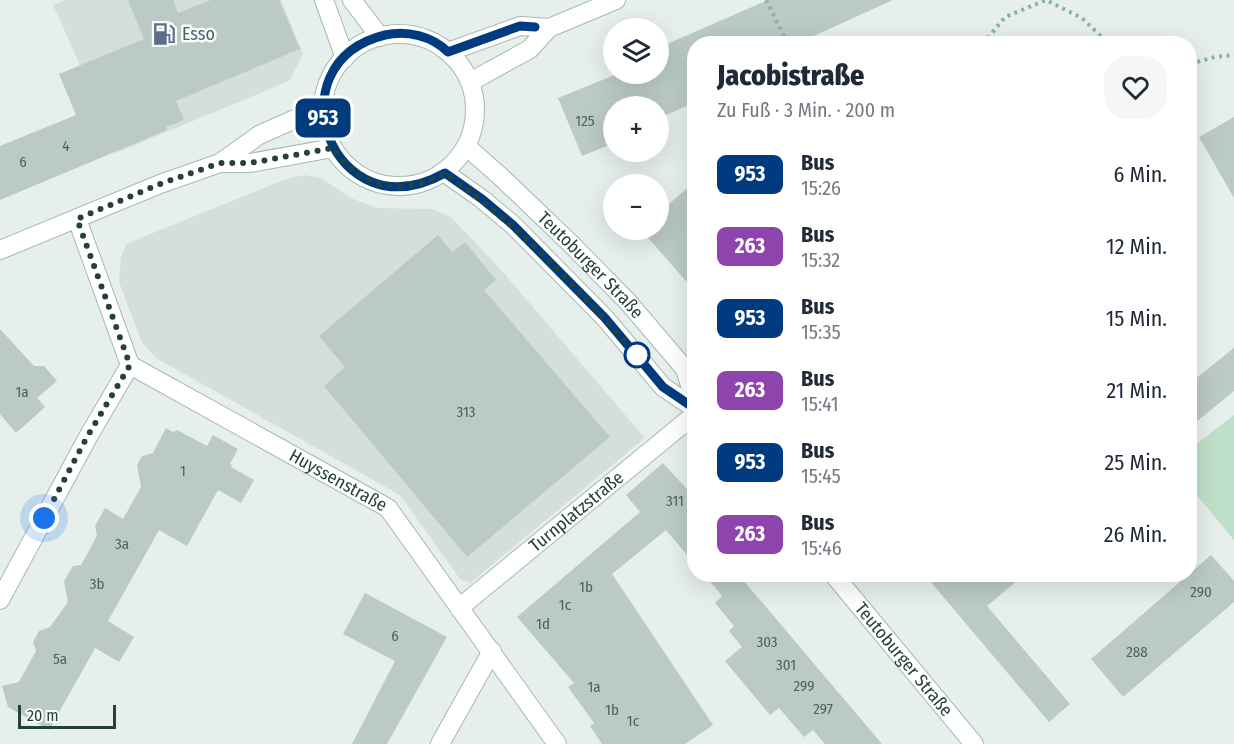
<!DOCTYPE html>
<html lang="de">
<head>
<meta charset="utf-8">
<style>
  :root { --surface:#fff; --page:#f6f6f7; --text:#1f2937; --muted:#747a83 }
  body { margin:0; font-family:"Fira Sans Condensed",sans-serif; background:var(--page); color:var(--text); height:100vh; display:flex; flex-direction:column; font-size:22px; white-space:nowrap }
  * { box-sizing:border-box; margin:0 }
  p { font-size:20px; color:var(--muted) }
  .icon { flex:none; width:33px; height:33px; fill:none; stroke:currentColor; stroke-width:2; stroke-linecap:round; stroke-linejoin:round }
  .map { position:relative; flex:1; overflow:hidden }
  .side { position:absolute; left:687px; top:36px; width:510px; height:546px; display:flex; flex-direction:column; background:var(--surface); border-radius:24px; box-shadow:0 6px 24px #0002 }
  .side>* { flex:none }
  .badge { padding:0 12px; border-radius:9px; font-size:21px; line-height:39px }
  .controls { position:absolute; left:603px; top:18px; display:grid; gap:12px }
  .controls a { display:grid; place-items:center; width:66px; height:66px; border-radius:50%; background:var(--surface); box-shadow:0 6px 24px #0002; font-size:30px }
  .scale { position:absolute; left:18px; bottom:15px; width:98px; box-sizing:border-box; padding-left:6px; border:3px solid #24423a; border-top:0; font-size:16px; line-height:21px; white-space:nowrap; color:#24423a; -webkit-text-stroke:4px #f7fbf9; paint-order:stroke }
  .you { position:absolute; width:30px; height:30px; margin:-15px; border:4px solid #fff; border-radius:50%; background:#1a73e8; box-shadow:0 0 0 9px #1a73e833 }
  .map>.badge { position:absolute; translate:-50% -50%; box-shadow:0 0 0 3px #fff }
  .round { display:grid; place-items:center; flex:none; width:63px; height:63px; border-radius:24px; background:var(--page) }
  .headline { display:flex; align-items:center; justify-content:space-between; height:102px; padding:0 30px }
  h1 { font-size:28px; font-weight:800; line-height:45px }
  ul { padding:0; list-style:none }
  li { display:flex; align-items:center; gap:18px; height:72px; padding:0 30px }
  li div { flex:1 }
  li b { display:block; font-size:22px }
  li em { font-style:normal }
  li .badge { min-width:66px; font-weight:700; text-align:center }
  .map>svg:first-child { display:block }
  .built { fill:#d4dfda }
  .green { fill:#bfe0c8 }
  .building { fill:#bbcac4 }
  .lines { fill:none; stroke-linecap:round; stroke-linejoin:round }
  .street-casing { stroke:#a8b8b2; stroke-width:20 }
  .secondary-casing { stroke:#a4bbb3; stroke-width:20 }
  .path { stroke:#86b3a5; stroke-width:4; stroke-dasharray:3 4.5; stroke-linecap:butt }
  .street { stroke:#fff; stroke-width:18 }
  .secondary { stroke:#fff; stroke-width:18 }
  .line-casing { stroke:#fff; stroke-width:14 }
  .line { stroke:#003b80; stroke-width:9 }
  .walk { stroke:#24423a; stroke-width:6; stroke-dasharray:0 10.8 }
  .stop-dot { fill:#fff; stroke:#003b80; stroke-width:3 }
  .labels { text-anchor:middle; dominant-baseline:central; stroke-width:5; stroke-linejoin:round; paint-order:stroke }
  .number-label { font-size:15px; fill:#4a645c }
  .service-label { font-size:18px; fill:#4e5e75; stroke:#f7fbf9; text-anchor:start }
  .street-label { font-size:18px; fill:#24423a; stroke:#f7fbf9 }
</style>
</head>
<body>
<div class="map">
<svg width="1234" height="744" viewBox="0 0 1234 744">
  <rect width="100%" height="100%" fill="#e6efeb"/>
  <!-- built -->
  <g class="built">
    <path d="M 65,0 L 281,0 L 303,54 L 289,81 L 116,153 L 75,54 L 53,5 Z"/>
    <path d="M 304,175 L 321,178 L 353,199 L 377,208 L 432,209 L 451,217 L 502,271 L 645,438 L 470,583 L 460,579 L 400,495 L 156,358 L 142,343 L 119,282 L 121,258 L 126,244 L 286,179 Z"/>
  </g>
  <!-- green -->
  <path class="green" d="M 1234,415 L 1234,540 L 1190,487 L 1190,449 Z"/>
  <!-- building -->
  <g class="building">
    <path d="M 128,0 L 173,0 L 178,13 L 211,0 L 279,0 L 300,49 L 176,101 L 184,120 L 166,127 L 167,130 L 0,200 L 0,146 L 76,115 L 59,74 L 144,39 Z"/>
    <path d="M 768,0 L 893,0 L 796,44 L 694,44 L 694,103 L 661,117 L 663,122 L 658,124 L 658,106 L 614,106 L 614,143 L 582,156 L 558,98 L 617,74 L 658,74 L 658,48 Z"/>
    <path d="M 1234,117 L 1234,198 L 1199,137 Z"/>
    <path d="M 694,182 L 694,290 L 641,230 L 658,230 L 658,214 Z"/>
    <path d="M 438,235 L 452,252 L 465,242 L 496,280 L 484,290 L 610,437 L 467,557 L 324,386 L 345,367 L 319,336 Z"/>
    <path d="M 0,329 L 34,366 L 44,366 L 57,381 L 37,398 L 45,407 L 16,433 L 0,414 Z"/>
    <path d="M 1234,348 L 1234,391 L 1190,427 L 1190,383 Z"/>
    <path d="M 166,428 L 173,432 L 177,430 L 207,446 L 213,435 L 238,449 L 230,464 L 232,465 L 231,467 L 254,480 L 241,503 L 218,490 L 187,546 L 159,530 L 108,621 L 134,637 L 119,662 L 95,648 L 49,730 L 8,707 L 2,686 L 19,682 L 36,651 L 33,642 L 39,631 L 50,627 L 68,602 L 64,581 L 73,566 L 81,565 L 89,551 L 97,535 L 95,526 L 105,508 L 123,519 L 141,487 L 137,465 L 142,456 L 153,453 Z"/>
    <path d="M 663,463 L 694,497 L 694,563 L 666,530 L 612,574 L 713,725 L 685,744 L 602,744 L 590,726 L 594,723 L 568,687 L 574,683 L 517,617 L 640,512 L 626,495 Z"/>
    <path d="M 1211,555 L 1234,581 L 1234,602 L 1123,697 L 1091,659 Z"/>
    <path d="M 704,574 L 738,574 L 882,744 L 825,744 L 813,730 L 804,737 L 779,708 L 770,715 L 725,661 L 742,647 L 729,631 L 734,626 L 715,603 L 722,596 Z"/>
    <path d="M 924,574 L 1025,574 L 987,606 L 1070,704 L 1049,722 Z"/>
    <path d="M 365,593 L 447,637 L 387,744 L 352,744 L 395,661 L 343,634 Z"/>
  </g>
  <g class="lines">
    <!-- street casing -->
    <g class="street-casing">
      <g id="street">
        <path d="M 448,52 L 520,26 L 549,28"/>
        <path d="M 470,82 L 530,49 L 549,28 L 616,0"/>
        <path d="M 77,219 L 130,365"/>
        <path id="s1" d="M 130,365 L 388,508 L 557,744"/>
        <path d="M 0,600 L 88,437 L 130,365"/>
        <path id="s2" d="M 459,608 L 694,415"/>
        <path d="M 440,744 L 492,651"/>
      </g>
    </g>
    <!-- secondary casing -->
    <g class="secondary-casing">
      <g id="secondary">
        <path d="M 324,0 L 345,58"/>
        <path d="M 352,0 L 380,37"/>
        <circle cx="399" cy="110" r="76"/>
        <path id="s3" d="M 467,147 L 500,176 L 569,242 L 628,302 L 685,369 L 694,398"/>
        <path d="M 220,163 L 259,135 L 322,107"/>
        <path d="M 445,173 L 482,199 L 513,225 L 605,318 L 663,387 L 694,408"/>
        <path d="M 0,250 L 160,184 L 220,163 L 250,163 L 333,148"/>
        <path id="s4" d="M 833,574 L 974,744"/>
      </g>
    </g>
    <!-- path -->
    <g class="path">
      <path d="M 766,0 L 788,44"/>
      <path d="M 983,44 L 1005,17 L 1046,0 L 1082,18 L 1109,44"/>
      <path d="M 1190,64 L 1215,57 L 1234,55"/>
    </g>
    <!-- street -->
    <use href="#street" class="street"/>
    <!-- secondary -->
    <use href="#secondary" class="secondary"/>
  </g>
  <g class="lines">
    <!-- line casing -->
    <g class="line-casing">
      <path id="line" d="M 535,27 L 520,26 L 448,52 C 432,36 407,30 385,35 C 270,63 332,236 445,173 L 482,199 L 513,225 L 605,318 L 663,387 L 694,408"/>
    </g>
    <!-- line -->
    <use href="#line" class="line"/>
    <!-- walk -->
    <path class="walk" d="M 44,518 L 87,437 L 130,365 L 77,219 L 160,184 L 220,163 L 250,163 L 333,148 C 360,190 403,196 445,173 C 520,226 576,287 637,355"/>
  </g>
  <!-- icons -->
  <defs>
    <g id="fuel-bare" transform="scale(1.8)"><path d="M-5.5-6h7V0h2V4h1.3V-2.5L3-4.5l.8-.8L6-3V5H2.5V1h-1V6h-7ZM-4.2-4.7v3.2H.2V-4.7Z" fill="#5c6f8a" stroke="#f7fbf9" stroke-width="2.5" paint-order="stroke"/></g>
  </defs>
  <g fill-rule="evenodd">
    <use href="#fuel-bare" x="164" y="34"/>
  </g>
  <!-- markers -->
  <circle class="stop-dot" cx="637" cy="355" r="12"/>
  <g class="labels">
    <!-- number labels -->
    <g class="number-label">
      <text x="585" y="121">125</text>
      <text x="66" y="146">4</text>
      <text x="23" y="162">6</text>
      <text x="22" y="392">1a</text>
      <text x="466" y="412">313</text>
      <text x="183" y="471">1</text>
      <text x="675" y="501">311</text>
      <text x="122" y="544">3a</text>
      <text x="97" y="584">3b</text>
      <text x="586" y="587">1b</text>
      <text x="1201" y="592">290</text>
      <text x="565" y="605">1c</text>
      <text x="543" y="624">1d</text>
      <text x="395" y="636">6</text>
      <text x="767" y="642">303</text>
      <text x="1137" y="652">288</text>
      <text x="60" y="659">5a</text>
      <text x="786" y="665">301</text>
      <text x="804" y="686">299</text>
      <text x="594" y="687">1a</text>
      <text x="823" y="709">297</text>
      <text x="612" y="710">1b</text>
      <text x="633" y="721">1c</text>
    </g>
    <!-- service labels -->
    <g class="service-label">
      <text x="182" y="34">Esso</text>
    </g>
    <!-- street labels -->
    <g class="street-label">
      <text stroke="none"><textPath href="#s3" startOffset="171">Teutoburger Straße</textPath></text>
      <text stroke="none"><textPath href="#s1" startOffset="238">Huyssenstraße</textPath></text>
      <text stroke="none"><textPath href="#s2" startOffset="152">Turnplatzstraße</textPath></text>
      <text stroke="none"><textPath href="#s4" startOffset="111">Teutoburger Straße</textPath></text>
    </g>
  </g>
</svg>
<div class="controls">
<a><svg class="icon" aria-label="layers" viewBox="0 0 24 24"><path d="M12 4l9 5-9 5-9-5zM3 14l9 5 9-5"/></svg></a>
<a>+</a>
<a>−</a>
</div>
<div class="scale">20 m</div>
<div class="you" style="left:44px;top:518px"></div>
<b class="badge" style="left:323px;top:118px;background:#003b80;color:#fff">953</b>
<section class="side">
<div class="headline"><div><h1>Jacobistraße</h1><p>Zu Fuß · 3 Min. · 200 m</p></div><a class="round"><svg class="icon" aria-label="heart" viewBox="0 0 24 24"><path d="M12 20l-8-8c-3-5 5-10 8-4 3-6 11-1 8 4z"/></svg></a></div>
<ul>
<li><span class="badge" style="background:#003b80;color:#fff">953</span><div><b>Bus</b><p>15:26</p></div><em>6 Min.</em></li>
<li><span class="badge" style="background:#8e44ad;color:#fff">263</span><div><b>Bus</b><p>15:32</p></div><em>12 Min.</em></li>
<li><span class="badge" style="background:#003b80;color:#fff">953</span><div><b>Bus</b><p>15:35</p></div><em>15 Min.</em></li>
<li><span class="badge" style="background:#8e44ad;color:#fff">263</span><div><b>Bus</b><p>15:41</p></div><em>21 Min.</em></li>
<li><span class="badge" style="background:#003b80;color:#fff">953</span><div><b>Bus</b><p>15:45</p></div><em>25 Min.</em></li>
<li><span class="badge" style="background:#8e44ad;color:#fff">263</span><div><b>Bus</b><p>15:46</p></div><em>26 Min.</em></li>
</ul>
</section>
</div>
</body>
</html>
